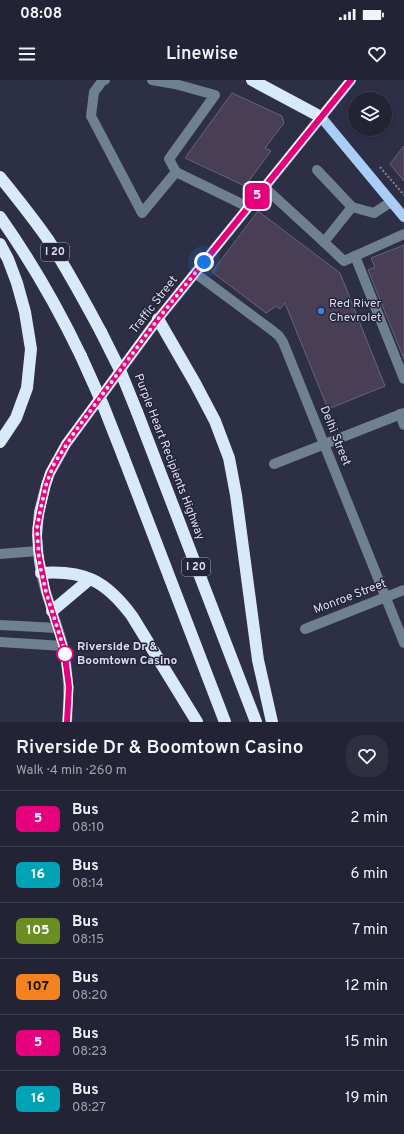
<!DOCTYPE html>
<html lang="en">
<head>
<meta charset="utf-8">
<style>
  :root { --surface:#222334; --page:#2e2f40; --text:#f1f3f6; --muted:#a2a4ac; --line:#3f404f }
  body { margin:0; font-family:Overpass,sans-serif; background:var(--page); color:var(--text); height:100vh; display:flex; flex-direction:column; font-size:15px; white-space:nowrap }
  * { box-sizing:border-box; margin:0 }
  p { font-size:13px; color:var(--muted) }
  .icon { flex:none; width:22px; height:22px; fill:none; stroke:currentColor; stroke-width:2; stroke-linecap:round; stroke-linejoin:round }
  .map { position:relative; height:642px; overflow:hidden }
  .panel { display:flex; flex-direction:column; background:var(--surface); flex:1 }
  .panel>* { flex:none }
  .badge { padding:0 8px; border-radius:6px; font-size:14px; line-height:26px }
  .tools { position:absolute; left:348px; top:12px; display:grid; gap:8px }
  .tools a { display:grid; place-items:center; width:44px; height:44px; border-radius:50%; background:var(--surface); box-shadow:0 2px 6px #0003,0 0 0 1px var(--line); font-size:20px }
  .you { position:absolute; width:20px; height:20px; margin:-10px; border:3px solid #fff; border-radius:50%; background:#1a73e8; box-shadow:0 0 0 6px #1a73e833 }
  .map>.badge { position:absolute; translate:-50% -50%; box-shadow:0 0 0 2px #fff }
  .round { display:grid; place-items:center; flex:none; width:42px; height:42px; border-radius:16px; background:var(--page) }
  .overview { display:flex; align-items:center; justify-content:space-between; height:68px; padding:0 16px }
  h1 { font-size:19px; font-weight:600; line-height:30px }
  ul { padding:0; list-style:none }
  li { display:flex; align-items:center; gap:12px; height:56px; padding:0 16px; border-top:1px solid var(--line) }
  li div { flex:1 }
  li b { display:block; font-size:15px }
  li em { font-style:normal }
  li .badge { min-width:44px; font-weight:700; text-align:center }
  .status { display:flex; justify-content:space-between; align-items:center; height:28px; padding:0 20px; background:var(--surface); direction:ltr }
  .status svg { height:11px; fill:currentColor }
  header { display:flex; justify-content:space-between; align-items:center; height:52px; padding:0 16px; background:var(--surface); font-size:18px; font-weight:600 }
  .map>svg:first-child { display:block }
  .building { fill:#483f57; stroke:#6a617b }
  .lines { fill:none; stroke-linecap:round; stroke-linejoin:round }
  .path { stroke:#828497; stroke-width:2; stroke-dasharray:2 2; stroke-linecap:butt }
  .minor { stroke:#6e8092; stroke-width:10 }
  .major { stroke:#a9cdf4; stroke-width:10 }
  .highway { stroke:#d8e9fc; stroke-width:12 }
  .highway-bridge { stroke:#d8e9fc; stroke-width:12 }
  .line-casing { stroke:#fff; stroke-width:9 }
  .line { stroke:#e6007e; stroke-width:6 }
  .walk { stroke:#dbddec; stroke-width:4; stroke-dasharray:0 7.2 }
  .shop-dot { fill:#3f7fe0; stroke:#24253c; stroke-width:1.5 }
  .stop-dot { fill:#fff; stroke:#e6007e; stroke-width:2 }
  .labels { text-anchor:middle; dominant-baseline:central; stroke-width:3; stroke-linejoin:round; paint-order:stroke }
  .shield { fill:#24253c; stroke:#a4a6b7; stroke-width:1 }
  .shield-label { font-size:11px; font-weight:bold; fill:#dbddec }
  .poi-label { font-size:12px; fill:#dbddec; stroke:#24253c; text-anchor:start }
  .street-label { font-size:12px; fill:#dbddec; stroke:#24253c }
  .stop-label { font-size:12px; font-weight:bold; fill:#dbddec; stroke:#24253c; text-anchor:start }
</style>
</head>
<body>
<div class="status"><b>08:08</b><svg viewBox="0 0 49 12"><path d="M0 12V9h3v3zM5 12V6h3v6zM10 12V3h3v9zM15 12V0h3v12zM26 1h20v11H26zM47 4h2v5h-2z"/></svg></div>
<header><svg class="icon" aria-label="menu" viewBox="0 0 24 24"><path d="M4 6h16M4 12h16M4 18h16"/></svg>Linewise<svg class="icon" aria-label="heart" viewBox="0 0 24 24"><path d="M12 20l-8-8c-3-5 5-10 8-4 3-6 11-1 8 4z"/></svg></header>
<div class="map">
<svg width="404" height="642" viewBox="0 0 404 642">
  <rect width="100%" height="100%" fill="#2d2f46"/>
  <!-- building -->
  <g class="building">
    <path d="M 232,13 L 282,36 L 284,43 L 265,68 L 271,71 L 245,106 L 185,78 Z"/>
    <path d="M 404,66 L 404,101 L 390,84 Z"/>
    <path d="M 258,131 L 340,193 L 385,306 L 328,329 L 285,223 L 280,229 L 276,226 L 266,233 L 212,192 Z"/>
    <path d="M 404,165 L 404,279 L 368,190 L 375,187 L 371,178 Z"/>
  </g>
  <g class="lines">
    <!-- path -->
    <path class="path" d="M 380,87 L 404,115"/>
    <!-- minor -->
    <g class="minor">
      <path d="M 105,0 L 103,0 L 94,12 L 91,36 L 142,133 L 176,92 L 248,127"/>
      <path d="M 152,0 L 175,4 L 215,15 L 169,79 L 176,92"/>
      <path d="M 317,90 L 352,127"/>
      <path d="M 264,107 L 324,162 L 352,127 L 374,133 L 391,122"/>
      <path d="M 324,162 L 344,181 L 404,154"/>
      <path d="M 355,176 L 404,299"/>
      <path d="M 195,193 L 273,251 L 279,256 L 283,262 L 404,563"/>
      <path d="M 400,334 L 404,345"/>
      <path d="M 274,384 L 404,333"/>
      <path d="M 0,474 L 38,471"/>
      <path d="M 41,493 C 46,518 57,541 63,566 C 69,591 69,617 67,642"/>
      <path d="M 0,545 L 57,548"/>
      <path d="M 305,549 L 404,510"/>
      <path d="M 0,562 L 63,566"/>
    </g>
    <!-- major -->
    <g class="major">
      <path d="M 321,37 L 404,137"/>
      <path d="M 41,493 L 39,481 L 37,456 L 39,432 L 46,405 L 50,393 L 66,364 L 158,239 L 351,0"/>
    </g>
    <!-- highway -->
    <g class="highway">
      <path d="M 252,0 L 321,37"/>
      <path d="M 0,97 C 17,118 34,139 49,161 C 68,191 85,222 101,252"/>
      <path d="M 0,137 C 31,181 58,228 81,276"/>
      <path d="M 0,164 L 8,179 L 17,203 L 25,232 L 31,269 L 27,308 L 16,338 L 0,362"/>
      <path d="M 158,239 L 195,303 L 215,341 L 229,378 L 236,415 L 258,580 L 272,642"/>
      <path d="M 137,332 L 256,642"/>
      <path d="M 123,376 L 225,642"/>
      <path d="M 41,493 C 85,490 106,501 132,536 L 197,642"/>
      <path d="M 52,531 L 90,499"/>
    </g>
    <!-- highway-bridge -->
    <g class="highway-bridge">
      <path d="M 101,252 L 120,290 L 137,332"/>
      <path d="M 81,276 L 103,325 L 123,376"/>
    </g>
  </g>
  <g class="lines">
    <!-- line casing -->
    <g class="line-casing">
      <path id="line" d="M 67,642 L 69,607 L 65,577 L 63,566 L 46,512 L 38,471 L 37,448 L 40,432 L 46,405 L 50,393 L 66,364 L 158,239 L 351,0"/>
    </g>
    <!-- line -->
    <use href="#line" class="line"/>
    <!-- walk -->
    <path class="walk" d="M 65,574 L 65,577 L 63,566 L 46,512 L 39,481 L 37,448 L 40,432 L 46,405 L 54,384 L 74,353 L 158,239 L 204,182"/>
  </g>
  <!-- markers -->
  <circle class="shop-dot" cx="321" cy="231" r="4"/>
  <circle class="stop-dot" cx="65" cy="574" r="8"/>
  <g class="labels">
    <!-- shield labels -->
    <g class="shield">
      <rect x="41" y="163" width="28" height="18" rx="3"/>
      <rect x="182" y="478" width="28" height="18" rx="3"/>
    </g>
    <g class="shield-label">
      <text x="55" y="172">I 20</text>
      <text x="196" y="487">I 20</text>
    </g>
    <!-- poi labels -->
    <g class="poi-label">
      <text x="329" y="224">Red River<tspan x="329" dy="14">Chevrolet</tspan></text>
    </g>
    <!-- street labels -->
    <g class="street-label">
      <text transform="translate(154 225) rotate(-52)">Traffic Street</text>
      <text transform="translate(335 356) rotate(68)">Delhi Street</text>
      <text transform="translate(169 377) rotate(69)">Purple Heart Recipients Highway</text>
      <text transform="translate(350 517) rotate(-21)">Monroe Street</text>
    </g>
    <!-- stop labels -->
    <g class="stop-label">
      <text x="77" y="567">Riverside Dr &amp;<tspan x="77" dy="14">Boomtown Casino</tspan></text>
    </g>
  </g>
</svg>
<div class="tools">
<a><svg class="icon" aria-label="layers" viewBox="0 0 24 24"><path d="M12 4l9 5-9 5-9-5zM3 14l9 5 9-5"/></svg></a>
</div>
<div class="you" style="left:204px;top:182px"></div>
<b class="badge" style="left:257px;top:116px;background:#e6007e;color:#fff">5</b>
</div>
<section class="panel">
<div class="overview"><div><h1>Riverside Dr &amp; Boomtown Casino</h1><p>Walk · 4 min · 260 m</p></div><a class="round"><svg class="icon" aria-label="heart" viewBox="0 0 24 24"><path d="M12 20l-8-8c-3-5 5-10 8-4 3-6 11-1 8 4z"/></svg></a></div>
<ul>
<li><span class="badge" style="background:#e6007e;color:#fff">5</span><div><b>Bus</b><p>08:10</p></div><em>2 min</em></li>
<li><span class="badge" style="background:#00a3b4;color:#fff">16</span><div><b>Bus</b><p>08:14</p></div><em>6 min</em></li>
<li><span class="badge" style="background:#6b8e23;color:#fff">105</span><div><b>Bus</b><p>08:15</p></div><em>7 min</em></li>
<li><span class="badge" style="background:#f58220;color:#111">107</span><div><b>Bus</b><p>08:20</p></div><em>12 min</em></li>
<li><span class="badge" style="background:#e6007e;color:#fff">5</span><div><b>Bus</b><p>08:23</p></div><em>15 min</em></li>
<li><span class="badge" style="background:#00a3b4;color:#fff">16</span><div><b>Bus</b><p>08:27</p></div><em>19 min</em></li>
</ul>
</section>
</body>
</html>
